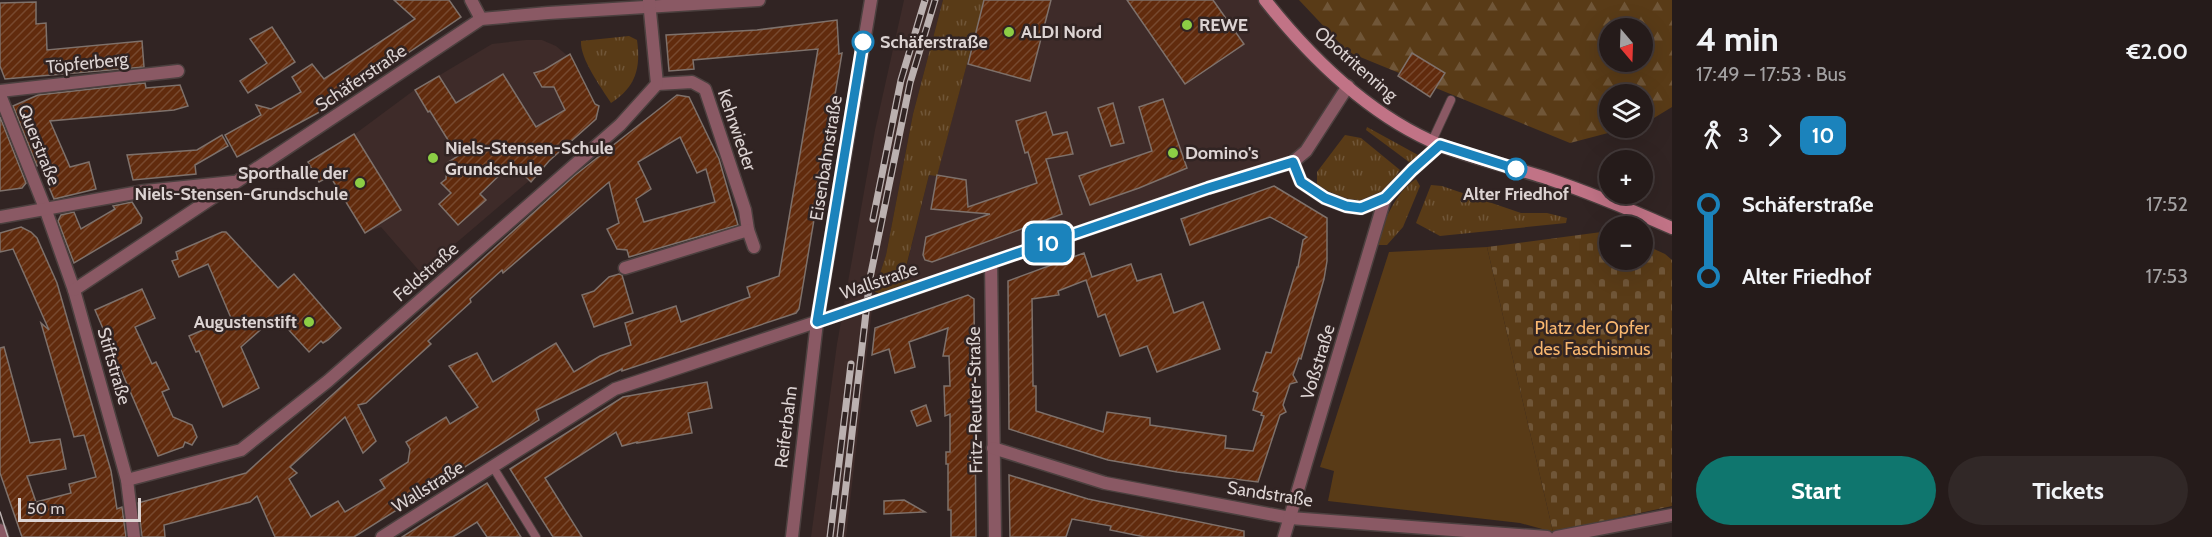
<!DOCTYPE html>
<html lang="en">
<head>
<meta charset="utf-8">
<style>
  :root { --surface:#251b1a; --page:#312827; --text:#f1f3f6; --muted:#a3a1a2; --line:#423939; --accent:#0f766e }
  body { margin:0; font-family:Cabin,sans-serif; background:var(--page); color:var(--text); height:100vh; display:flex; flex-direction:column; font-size:22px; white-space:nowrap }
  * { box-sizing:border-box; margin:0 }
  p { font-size:20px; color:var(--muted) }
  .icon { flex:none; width:33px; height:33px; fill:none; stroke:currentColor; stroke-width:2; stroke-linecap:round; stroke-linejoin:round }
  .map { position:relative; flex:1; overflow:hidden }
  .panel { display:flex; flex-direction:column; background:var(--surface); width:540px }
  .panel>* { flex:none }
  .badge { padding:0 12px; border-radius:9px; font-size:21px; line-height:39px }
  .needle { width:39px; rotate:161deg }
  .buttons { position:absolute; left:1599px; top:18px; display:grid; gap:12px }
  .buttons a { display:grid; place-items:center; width:54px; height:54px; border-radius:50%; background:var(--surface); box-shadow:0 6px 24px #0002,0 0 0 2px var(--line); font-size:30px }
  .scale { position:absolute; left:18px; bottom:15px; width:123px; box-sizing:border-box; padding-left:6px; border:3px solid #dcd3d2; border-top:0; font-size:16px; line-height:21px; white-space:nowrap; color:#dcd3d2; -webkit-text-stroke:4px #312423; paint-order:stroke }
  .map>.badge { position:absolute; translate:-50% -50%; box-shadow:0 0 0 3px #fff }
  .legs { display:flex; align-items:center; gap:9px; height:66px; padding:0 24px; font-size:20px }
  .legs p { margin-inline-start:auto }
  .summary { display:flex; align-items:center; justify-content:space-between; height:102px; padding:0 24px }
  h1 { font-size:33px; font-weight:700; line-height:45px }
  .action { display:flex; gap:12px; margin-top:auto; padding:12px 24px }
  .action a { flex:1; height:69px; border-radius:36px; background:var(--accent); color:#fff; font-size:24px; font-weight:700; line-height:69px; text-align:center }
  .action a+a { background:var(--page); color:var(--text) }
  ul { padding:0 24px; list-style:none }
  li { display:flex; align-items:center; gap:21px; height:72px; font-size:22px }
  li i { display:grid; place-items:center; width:9px; height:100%; margin:0 8px; background:currentColor }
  li i::after { content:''; width:15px; height:15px; margin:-8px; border:4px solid; border-radius:50%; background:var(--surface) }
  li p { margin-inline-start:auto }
  li:first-child i { background:linear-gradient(#0000 50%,currentColor 0) }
  li:last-child i { background:linear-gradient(currentColor 50%,#0000 0) }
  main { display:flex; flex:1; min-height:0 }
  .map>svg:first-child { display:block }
  .built { fill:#3e2b29 }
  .grass { fill:url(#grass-tufts) }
  .forest { fill:url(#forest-firs); fill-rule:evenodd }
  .cemetery { fill:url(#cemetery-stones) }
  .green { fill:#593b17 }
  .building { fill:url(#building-hatch); stroke:#7e716b; stroke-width:1.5; fill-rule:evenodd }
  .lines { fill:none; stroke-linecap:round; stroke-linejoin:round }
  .lane-casing { stroke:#4c403f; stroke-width:10 }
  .street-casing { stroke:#4c403f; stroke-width:15 }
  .secondary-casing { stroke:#4c403f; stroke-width:15 }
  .lane { stroke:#8a5964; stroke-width:8 }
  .street { stroke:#8a5964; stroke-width:12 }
  .secondary { stroke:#c17386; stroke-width:12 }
  .tram { stroke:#bbb1b0; stroke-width:1.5 }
  .rail-casing { stroke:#bbb1b0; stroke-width:7 }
  .rail { stroke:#312423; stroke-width:4.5; stroke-dasharray:14; stroke-linecap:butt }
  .street-bridge-casing { stroke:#4c403f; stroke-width:15; stroke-linecap:butt }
  .street-bridge { stroke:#8a5964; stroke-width:12 }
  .line-1-casing { stroke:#fff; stroke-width:14 }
  .line-1 { stroke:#1b83bc; stroke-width:9 }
  .poi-dot { fill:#8cce45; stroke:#312423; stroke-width:2 }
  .stop-1-dot { fill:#fff; stroke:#1b83bc; stroke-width:3 }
  .labels { text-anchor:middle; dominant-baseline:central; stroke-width:5; stroke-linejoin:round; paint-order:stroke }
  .poi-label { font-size:18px; font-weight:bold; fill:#dcd3d2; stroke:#312423; text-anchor:start }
  .stop-label { font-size:18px; font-weight:bold; fill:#dcd3d2; stroke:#312423; text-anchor:start }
  .street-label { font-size:18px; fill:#dcd3d2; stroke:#312423 }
  .park-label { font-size:18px; fill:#f9b76f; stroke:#312423 }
</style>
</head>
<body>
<main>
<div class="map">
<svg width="1672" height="537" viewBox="0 0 1672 537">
  <defs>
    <pattern id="grass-tufts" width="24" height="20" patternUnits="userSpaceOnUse" patternTransform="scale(1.5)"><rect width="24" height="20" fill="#593b17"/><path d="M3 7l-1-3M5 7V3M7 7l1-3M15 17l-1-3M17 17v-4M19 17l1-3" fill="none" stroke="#705638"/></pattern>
    <pattern id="forest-firs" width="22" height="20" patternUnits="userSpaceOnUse" patternTransform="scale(1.5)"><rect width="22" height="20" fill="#593b17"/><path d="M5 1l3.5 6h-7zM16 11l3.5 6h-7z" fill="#705638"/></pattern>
    <pattern id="cemetery-stones" width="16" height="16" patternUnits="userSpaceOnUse" patternTransform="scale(1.5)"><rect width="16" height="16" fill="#593b17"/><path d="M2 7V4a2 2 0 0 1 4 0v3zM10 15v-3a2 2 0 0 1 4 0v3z" fill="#705638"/></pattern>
    <pattern id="building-hatch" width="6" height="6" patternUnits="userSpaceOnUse" patternTransform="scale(1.5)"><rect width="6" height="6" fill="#612b0d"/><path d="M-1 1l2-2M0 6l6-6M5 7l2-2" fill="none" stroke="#77492f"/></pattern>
  </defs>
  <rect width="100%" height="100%" fill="#312423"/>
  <!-- built -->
  <g class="built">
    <path d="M 904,0 L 943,0 L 913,114 L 886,255 L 874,292 L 846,537 L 811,537 L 837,344 L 875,130 Z"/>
    <path d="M 984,0 L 1265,0 L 1348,86 L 1293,162 L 918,287 L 904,276 L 929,175 L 937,175 Z"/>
    <path d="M 526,40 L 542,40 L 556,46 L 569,57 L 571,56 L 570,58 L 595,105 L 598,105 L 595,122 L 591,121 L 548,160 L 545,167 L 530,180 L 421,273 L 381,227 L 365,233 L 330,176 L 319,182 L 308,162 L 355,134 L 413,91 L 492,44 Z"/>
  </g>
  <!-- grass -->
  <g class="grass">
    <path d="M 943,0 L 984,0 L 937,176 L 929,175 L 904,275 L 918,287 L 893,296 L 874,292 L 886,255 L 913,114 Z"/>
    <path d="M 629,36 L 637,40 C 641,68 636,87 611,103 C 601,87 580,59 581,41 Z"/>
    <path d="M 1367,127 L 1418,155 L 1418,158 L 1409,162 L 1366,130 Z"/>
    <path d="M 1345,135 L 1361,138 L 1400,170 C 1395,177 1389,187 1383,192 C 1361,210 1338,196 1317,185 L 1317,172 Z"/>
    <path d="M 1416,179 L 1420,186 L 1403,227 L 1387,245 L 1374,245 C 1385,222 1394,193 1416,179 Z"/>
    <path d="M 1431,185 L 1442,186 L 1521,213 L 1547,213 L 1567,218 L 1566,223 L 1440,236 L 1416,223 Z"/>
  </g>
  <!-- forest -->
  <path class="forest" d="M 1299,0 L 1672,0 L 1672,107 L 1649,121 L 1643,123 L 1642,94 L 1610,94 L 1610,128 L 1627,128 L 1570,143 L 1348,52 ZM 1610,28 L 1642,28 L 1642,62 L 1610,62 Z"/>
  <!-- cemetery -->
  <path class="cemetery" d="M 1609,231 L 1610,260 L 1642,260 L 1643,244 L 1665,254 L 1672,260 L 1672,506 L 1553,532 L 1487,247 Z"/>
  <!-- green -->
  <path class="green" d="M 1487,247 L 1553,532 L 1520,523 L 1328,501 L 1334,471 L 1320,467 L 1389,252 Z"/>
  <!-- building -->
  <g class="building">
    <path d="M 394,0 L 449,0 L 461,17 L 325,109 L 237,157 L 225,135 L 261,115 L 256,105 L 271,109 L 301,92 L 292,77 L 312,64 L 324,79 L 415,19 Z"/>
    <path d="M 984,0 L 1051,0 L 1030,81 L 968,64 Z"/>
    <path d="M 1127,0 L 1213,0 L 1244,44 L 1185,84 Z"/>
    <path d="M 36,2 L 36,24 L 46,23 L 47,50 L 142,41 L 144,67 L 5,79 L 0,66 L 0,3 Z"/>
    <path d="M 837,20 L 839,54 L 842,53 L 799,309 L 796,313 L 622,371 L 622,369 L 536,410 L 539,420 L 354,537 L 275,537 L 257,496 L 250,502 L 164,525 L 165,537 L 142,537 L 138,503 L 246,473 L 574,176 L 677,95 L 689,97 L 719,159 L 738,225 L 629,257 L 627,250 L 617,249 L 607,229 L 619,223 L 609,182 L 503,273 L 502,270 L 470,299 L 471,302 L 428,341 L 431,344 L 366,403 L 358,405 L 376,441 L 363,453 L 345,417 L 290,467 L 297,473 L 289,479 L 311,517 L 338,501 L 345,512 L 385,488 L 380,480 L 408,462 L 410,449 L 406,442 L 446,417 L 450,424 L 478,407 L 449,366 L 477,353 L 493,382 L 556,343 L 574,372 L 600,356 L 631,345 L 625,323 L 676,306 L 681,322 L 750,297 L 747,287 L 779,276 L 818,49 L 693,60 L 694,69 L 669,71 L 666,35 L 757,30 ZM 680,137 L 697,173 L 706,169 L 715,202 L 644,222 L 636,199 L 651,189 L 638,162 Z"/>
    <path d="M 272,27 L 295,62 L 248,93 L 240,81 L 267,63 L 250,39 Z"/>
    <path d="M 1412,53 L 1445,73 L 1430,97 L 1398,76 Z"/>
    <path d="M 570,54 L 595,104 L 599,106 L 596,119 L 549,161 L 531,182 L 512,163 L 480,194 L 486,200 L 458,225 L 439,204 L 451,193 L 441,183 L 446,179 L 447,163 L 458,156 L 430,111 L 428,112 L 415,90 L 439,76 L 456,103 L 503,74 L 536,127 L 565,110 L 554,87 L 542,87 L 534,73 L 544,70 Z"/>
    <path d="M 145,83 L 146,88 L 180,85 L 188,106 L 174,110 L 50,121 L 70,167 L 89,162 L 96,189 L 54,199 L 39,163 L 37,166 L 13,106 L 38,95 Z"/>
    <path d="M 1163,99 L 1187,168 L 1139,188 L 1090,205 L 1079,176 L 1152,151 L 1139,107 Z"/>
    <path d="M 1113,103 L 1124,143 L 1111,146 L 1098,108 Z"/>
    <path d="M 1046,112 L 1053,135 L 1067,132 L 1073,154 L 1046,159 L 1062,214 L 932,262 L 925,260 L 923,255 L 926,237 L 990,214 L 931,209 L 937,175 L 966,180 L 968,207 L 1037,183 L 1028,152 L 1025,153 L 1016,121 Z"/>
    <path d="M 0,117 L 26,183 L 22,188 L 0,191 Z"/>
    <path d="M 354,134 L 401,210 L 365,233 L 330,176 L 319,182 L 308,162 Z"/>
    <path d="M 222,135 L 228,146 L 195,165 L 196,174 L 133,180 L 127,155 L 197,150 Z"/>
    <path d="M 1274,186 L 1327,218 L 1327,261 L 1324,279 L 1301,359 L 1299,358 L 1293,375 L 1297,382 L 1290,384 L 1283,405 L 1286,412 L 1280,415 L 1258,482 L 1177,472 L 1108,460 L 1009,429 L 1008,281 L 1084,253 L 1092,277 L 1131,264 L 1137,281 L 1161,274 L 1174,313 L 1203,302 L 1220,349 L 1157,372 L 1147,346 L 1120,356 L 1105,314 L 1098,317 L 1086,280 L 1058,291 L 1059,295 L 1032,299 L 1033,386 L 1036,386 L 1036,411 L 1103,432 L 1107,412 L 1150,418 L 1150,425 L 1226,436 L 1225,448 L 1253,451 L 1264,416 L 1261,415 L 1262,413 L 1253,410 L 1258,393 L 1253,391 L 1266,352 L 1271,353 L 1297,267 L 1298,267 L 1303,240 L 1307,237 L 1270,217 L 1190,245 L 1181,219 Z"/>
    <path d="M 132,202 L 142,218 L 141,223 L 74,263 L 58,221 L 61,215 L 74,212 L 81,229 L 115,209 L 113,206 Z"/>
    <path d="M 21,227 L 31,232 L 37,238 L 57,283 L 111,471 L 117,509 L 122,507 L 126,537 L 22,537 L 0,473 L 0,348 L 4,347 L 30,443 L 60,439 L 66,469 L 27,476 L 36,502 L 71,493 L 69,484 L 96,477 L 84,435 L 74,437 L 41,323 L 49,330 L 13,249 L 0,252 L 0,233 Z"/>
    <path d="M 222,232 L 226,232 L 278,288 L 294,274 L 341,328 L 328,340 L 323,343 L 321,341 L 309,352 L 276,316 L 241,347 L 259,388 L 223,407 L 199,351 L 196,352 L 189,336 L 231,318 L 208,264 L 179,277 L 172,261 L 178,259 L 176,252 Z"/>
    <path d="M 619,274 L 622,275 L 633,313 L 594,327 L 582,295 L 594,291 L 609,277 Z"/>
    <path d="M 142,289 L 155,318 L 135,327 L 152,364 L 156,362 L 169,389 L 162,392 L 173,417 L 192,425 L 197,437 L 192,445 L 185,442 L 183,447 L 158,456 L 95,310 Z"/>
    <path d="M 968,295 L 974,299 L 976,537 L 951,537 L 951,510 L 948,510 L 948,464 L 946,464 L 946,452 L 950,452 L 950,414 L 945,416 L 944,386 L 950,386 L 949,356 L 943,356 L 948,328 L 909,342 L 915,367 L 895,373 L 889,349 L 872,355 L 875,328 Z"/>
    <path d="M 707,382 L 712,408 L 688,413 L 692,433 L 637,443 L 637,442 L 622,446 L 616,432 L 545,478 L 582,537 L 553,537 L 510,469 L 623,397 Z"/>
    <path d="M 926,405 L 931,421 L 917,426 L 911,411 Z"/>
    <path d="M 1009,475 L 1088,499 L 1244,531 L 1244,537 L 1145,537 L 1110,530 L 1111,526 L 1072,519 L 1066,537 L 1010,537 Z"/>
    <path d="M 487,483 L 521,537 L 487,537 L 477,522 L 453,537 L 402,537 Z"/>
    <path d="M 904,500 L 925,512 L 884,514 L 884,501 Z"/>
  </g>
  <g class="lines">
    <!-- lane casing -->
    <g class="lane-casing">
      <g id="lane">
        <path d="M 1432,141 L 1451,100"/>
        <path d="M 493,467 L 536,537"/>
      </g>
    </g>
    <!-- street casing -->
    <g class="street-casing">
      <g id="street">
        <path d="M 471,0 L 481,19"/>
        <path d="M 657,84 L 692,82 L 705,89 L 745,210 L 748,230 L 754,247"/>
        <path d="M 0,91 L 178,71"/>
        <path d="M 0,95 L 45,208 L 74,290 L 127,480 L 134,537"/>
        <path d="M 1293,162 L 1301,182 L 1325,198 L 1346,206 L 1361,208 L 1385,198 L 1412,170 L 1440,145"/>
        <path d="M 0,217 L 145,191 L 233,182"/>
        <path d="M 991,262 L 995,537"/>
        <path d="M 625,268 L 748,230"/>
        <path d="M 74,290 L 481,19 L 548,13 L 759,0"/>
        <path d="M 893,296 L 1208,188 L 1293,162 L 1306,151 L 1348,86"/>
        <path d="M 993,448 L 1105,483 L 1290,518 L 1547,537"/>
        <path d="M 127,480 L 241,450 L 328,381 L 620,125 L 657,84 L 649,1"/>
        <path d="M 0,530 L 2,537"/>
        <path d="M 382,537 L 615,389 L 837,315"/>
        <path d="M 792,537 L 817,322 L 871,0"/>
        <path d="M 1284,537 L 1385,198"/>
        <path d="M 1557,537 L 1672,515"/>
      </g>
    </g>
    <!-- secondary casing -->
    <g class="secondary-casing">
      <path id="secondary" d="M 1265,0 C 1311,58 1370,116 1440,145 C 1474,159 1513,167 1549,179 C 1591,193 1631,210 1672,228"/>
    </g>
    <!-- lane -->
    <use href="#lane" class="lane"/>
    <!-- street -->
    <use href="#street" class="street"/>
    <!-- secondary -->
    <use href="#secondary" class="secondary"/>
    <!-- tram -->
    <path class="tram" d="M 0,512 L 8,537"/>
    <!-- rail casing -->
    <g class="rail-casing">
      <g id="rail">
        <path d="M 873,219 L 901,80 L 925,0"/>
        <path d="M 830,537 L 851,364"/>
        <path d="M 840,537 L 870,278 L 910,83 L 935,0"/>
      </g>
    </g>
    <!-- rail -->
    <use href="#rail" class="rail"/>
    <!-- street-bridge casing -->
    <g class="street-bridge-casing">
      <path id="street-bridge" d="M 837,315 L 893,296"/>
    </g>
    <!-- street-bridge -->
    <use href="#street-bridge" class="street-bridge"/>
  </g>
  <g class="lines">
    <!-- line-1 casing -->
    <g class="line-1-casing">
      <path id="line-1" d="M 863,42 L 817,322 L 1208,188 L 1293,162 L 1301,182 L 1325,198 L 1346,206 L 1361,208 L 1385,198 L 1412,170 L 1440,145 L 1516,169"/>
    </g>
    <!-- line-1 -->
    <use href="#line-1" class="line-1"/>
  </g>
  <!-- markers -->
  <g class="poi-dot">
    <circle cx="1187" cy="25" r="6"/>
    <circle cx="1009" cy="32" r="6"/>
    <circle cx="1173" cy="153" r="6"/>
    <circle cx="433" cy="158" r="6"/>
    <circle cx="360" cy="183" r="6"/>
    <circle cx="309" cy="322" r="6"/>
  </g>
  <g class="stop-1-dot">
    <circle cx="863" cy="42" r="10"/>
    <circle cx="1516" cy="169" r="10"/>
  </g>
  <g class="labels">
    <!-- poi labels -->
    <g class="poi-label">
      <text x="1199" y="25">REWE</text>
      <text x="1021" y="32">ALDI Nord</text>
      <text x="445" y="148">Niels-Stensen-Schule<tspan x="445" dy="21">Grundschule</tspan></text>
      <text x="1185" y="153">Domino's</text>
      <text x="348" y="173" text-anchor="end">Sporthalle der<tspan x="348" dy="21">Niels-Stensen-Grundschule</tspan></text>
      <text x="297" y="322" text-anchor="end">Augustenstift</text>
    </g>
    <!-- stop labels -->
    <g class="stop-label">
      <text x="880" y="42">Schäferstraße</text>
      <text x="1516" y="194" text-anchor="middle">Alter Friedhof</text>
    </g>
    <!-- street labels -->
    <g class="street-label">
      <text transform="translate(87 63) rotate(-6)">Töpferberg</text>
      <text transform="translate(1356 64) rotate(41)">Obotritenring</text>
      <text transform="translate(361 78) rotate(-34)">Schäferstraße</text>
      <text transform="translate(737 130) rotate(71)">Kehrwieder</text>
      <text transform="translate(39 145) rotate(68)">Querstraße</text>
      <text transform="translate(826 158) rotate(-81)">Eisenbahnstraße</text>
      <text transform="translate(426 272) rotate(-41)">Feldstraße</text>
      <text transform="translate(879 281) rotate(-19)">Wallstraße</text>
      <text transform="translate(1318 362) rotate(-73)">Voßstraße</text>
      <text transform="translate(114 366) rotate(74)">Stiftstraße</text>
      <text transform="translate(975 400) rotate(-91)">Fritz-Reuter-Straße</text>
      <text transform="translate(786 427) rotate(-83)">Reiferbahn</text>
      <text transform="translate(428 487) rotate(-32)">Wallstraße</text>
      <text transform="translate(1270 494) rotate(9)">Sandstraße</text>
    </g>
    <!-- park labels -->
    <g class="park-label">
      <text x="1592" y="328">Platz der Opfer<tspan x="1592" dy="21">des Faschismus</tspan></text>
    </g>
  </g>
</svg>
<div class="buttons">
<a><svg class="needle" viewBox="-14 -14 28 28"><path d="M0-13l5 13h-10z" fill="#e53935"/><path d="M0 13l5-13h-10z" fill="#a3a1a2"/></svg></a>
<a><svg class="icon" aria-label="layers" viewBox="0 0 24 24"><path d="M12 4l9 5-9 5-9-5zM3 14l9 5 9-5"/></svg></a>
<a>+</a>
<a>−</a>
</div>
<div class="scale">50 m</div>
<b class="badge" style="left:1048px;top:243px;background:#1b83bc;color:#fff">10</b>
</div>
<section class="panel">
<div class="summary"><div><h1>4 min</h1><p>17:49 – 17:53 · Bus</p></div><b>€2.00</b></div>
<div class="legs"><svg class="icon" aria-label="walk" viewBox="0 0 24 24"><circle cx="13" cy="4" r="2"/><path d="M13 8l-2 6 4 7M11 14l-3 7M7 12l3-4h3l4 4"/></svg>3<svg class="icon" aria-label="forward" viewBox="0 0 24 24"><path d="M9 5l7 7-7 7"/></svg><b class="badge" style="background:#1b83bc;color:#fff">10</b></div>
<ul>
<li><i style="color:#1b83bc"></i><b>Schäferstraße</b><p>17:52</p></li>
<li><i style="color:#1b83bc"></i><b>Alter Friedhof</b><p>17:53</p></li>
</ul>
<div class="action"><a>Start</a><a>Tickets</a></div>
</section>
</main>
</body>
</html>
